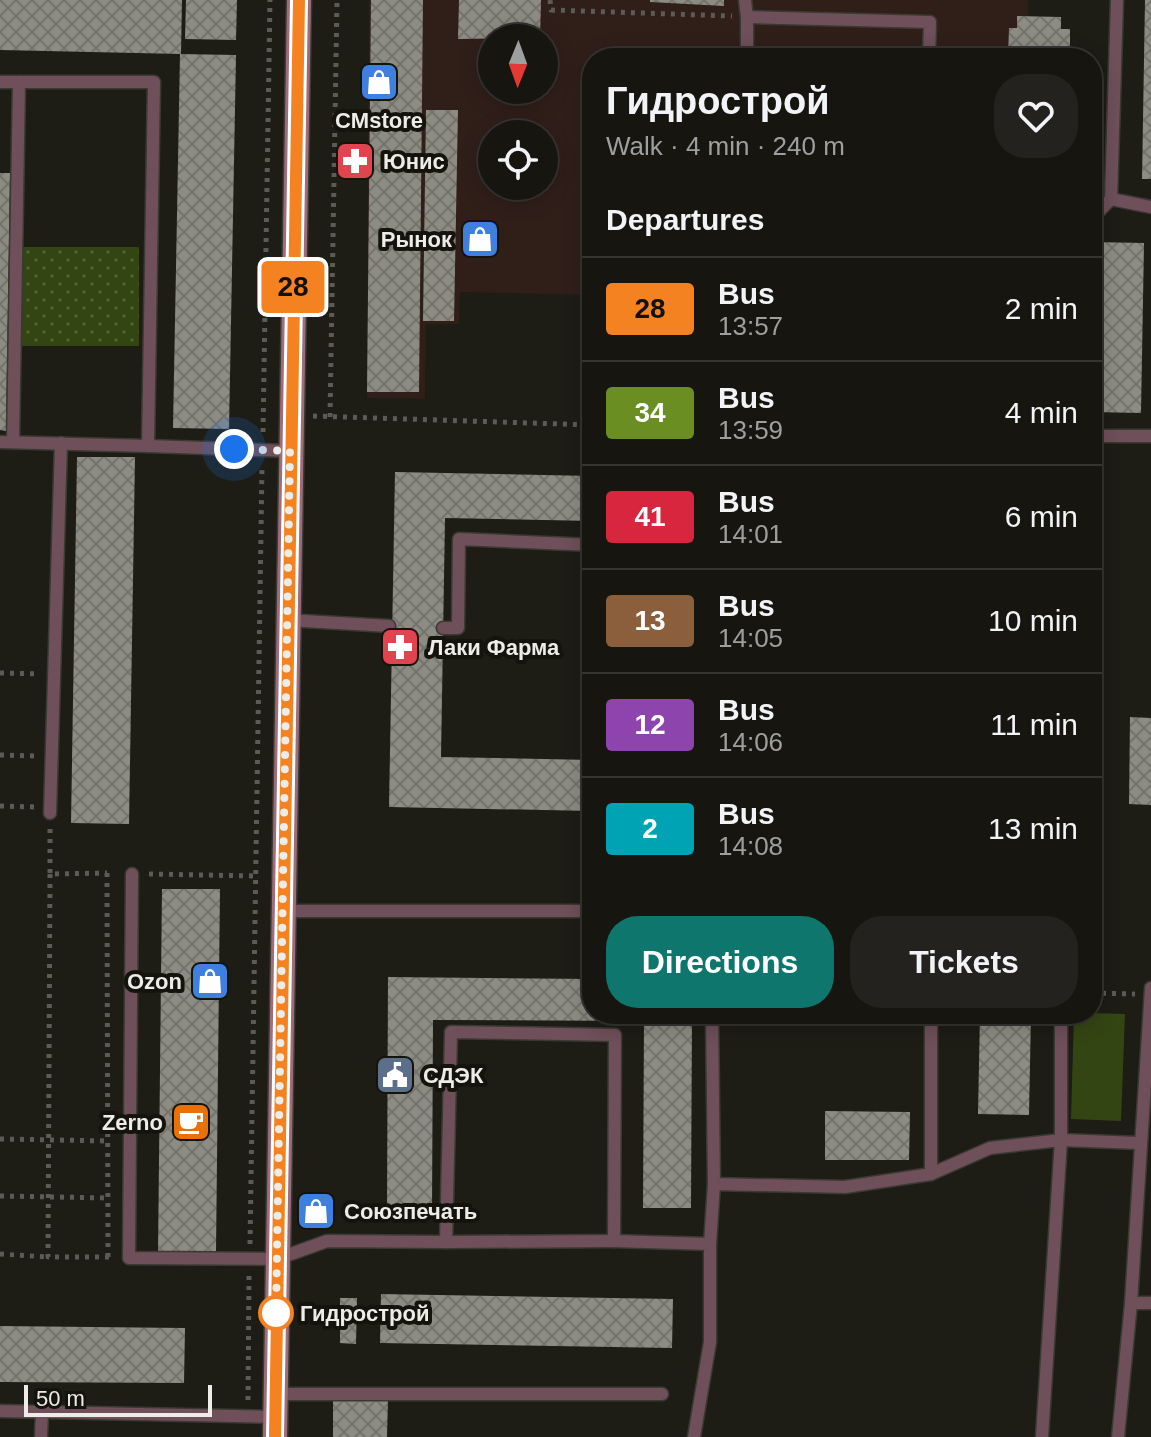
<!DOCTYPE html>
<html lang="en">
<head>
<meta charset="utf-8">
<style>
  :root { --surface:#161510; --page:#23221e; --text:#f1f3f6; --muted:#9e9f9f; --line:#353430; --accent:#0f766e }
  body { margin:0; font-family:Helvetica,sans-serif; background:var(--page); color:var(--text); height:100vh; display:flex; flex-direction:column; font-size:30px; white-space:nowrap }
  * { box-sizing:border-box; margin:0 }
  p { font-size:26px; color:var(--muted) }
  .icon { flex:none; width:44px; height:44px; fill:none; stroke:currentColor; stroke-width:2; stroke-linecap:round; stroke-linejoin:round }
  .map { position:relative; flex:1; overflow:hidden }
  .panel { position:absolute; left:582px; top:48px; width:520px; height:976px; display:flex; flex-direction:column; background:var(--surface); border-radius:32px; box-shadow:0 4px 20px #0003,0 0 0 2px var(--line) }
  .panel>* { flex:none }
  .badge { padding:0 16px; border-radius:6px; font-size:28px; line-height:52px }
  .needle { width:52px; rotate:181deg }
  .tools { position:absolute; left:478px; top:24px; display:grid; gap:16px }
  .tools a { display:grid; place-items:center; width:80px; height:80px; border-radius:50%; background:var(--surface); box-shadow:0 4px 20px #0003,0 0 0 2px var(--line); font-size:40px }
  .scale { position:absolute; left:24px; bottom:20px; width:188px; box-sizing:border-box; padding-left:8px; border:4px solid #edece7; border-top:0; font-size:22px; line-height:28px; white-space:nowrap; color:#edece7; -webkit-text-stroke:6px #14130c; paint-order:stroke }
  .you { position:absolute; width:40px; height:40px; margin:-20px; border:6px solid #fff; border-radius:50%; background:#1a73e8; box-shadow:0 0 0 12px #1a73e833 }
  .map>.badge { position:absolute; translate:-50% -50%; box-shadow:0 0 0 4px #fff }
  h2 { padding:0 24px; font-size:30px; line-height:72px }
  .round { display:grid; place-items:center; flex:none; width:84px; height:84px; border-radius:32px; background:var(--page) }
  .headline { display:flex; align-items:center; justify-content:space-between; height:136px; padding:0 24px }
  h1 { font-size:38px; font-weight:800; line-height:60px }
  .action { display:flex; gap:16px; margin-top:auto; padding:16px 24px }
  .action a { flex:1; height:92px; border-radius:32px; background:var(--accent); color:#fff; font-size:32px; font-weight:800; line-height:92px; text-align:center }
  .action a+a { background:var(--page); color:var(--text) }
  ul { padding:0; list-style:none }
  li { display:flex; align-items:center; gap:24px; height:104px; padding:0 24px; border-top:2px solid var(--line) }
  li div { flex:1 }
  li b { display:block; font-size:30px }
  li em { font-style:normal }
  li .badge { min-width:88px; font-weight:700; text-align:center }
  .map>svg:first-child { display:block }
  .commercial { fill:#301e19; fill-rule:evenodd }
  .grass { fill:#344514 }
  .park { fill:url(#park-dots) }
  .building { fill:url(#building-cross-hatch) }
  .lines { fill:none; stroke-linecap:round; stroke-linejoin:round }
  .lane-casing { stroke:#3a3932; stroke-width:15 }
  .secondary-casing { stroke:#3a3932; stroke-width:27 }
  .path { stroke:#5c5b55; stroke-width:5; stroke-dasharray:4 6; stroke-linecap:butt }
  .lane { stroke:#6e4f5a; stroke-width:12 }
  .secondary { stroke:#9d6c7d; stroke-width:24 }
  .line-casing { stroke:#fff; stroke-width:18 }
  .line { stroke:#f58220; stroke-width:12 }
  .walk { stroke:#edece7; stroke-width:8; stroke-dasharray:0 14.4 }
  .stop-dot { fill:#fff; stroke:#f58220; stroke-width:4 }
  .labels { text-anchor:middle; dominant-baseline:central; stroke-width:8; stroke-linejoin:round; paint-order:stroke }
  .poi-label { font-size:22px; font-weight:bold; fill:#edece7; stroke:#14130c; text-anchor:start }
  .stop-label { font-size:22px; font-weight:bold; fill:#edece7; stroke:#14130c; text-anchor:start }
</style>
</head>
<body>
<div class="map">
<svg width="1151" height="1437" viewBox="0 0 1151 1437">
  <defs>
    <pattern id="park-dots" width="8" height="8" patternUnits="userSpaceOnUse" patternTransform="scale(2)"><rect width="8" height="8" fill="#344514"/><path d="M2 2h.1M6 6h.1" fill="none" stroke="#526036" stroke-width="1.8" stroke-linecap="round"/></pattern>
    <pattern id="building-cross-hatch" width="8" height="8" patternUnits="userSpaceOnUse" patternTransform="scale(2)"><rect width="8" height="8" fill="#8d8c83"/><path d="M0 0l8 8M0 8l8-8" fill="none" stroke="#74746d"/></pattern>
  </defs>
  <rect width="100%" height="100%" fill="#1d1c15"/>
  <!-- commercial -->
  <path class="commercial" d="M 369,0 L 1028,0 L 1028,58 L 592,58 L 592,295 L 460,292 L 459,324 L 426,324 L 425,399 L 367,398 ZM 492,38 L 544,38 L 544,90 L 492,90 ZM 492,134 L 544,134 L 544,186 L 492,186 Z"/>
  <!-- grass -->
  <path class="grass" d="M 1092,1013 L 1125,1014 L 1121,1121 L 1071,1119 L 1074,1014 Z"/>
  <!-- park -->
  <path class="park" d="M 19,247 L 139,247 L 139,346 L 18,346 Z"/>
  <!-- building -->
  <g class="building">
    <path d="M 0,0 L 182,0 L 181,54 L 0,50 Z"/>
    <path d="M 186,0 L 237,0 L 236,40 L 185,39 Z"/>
    <path d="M 371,0 L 423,0 L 419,392 L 367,392 Z"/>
    <path d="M 459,0 L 541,0 L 540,38 L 458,39 Z"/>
    <path d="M 650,0 L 724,0 L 724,6 L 650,2 Z"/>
    <path d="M 1145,0 L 1151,0 L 1151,179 L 1142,179 Z"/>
    <path d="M 1017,16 L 1061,17 L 1061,29 L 1070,29 L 1070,58 L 1008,58 L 1009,28 L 1017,28 Z"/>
    <path d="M 770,48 L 906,51 L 906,58 L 770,58 Z"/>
    <path d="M 180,54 L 236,55 L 229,429 L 173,428 Z"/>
    <path d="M 426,110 L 458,110 L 454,321 L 423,321 Z"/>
    <path d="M 0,173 L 10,173 L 6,431 L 0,430 Z"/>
    <path d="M 1092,242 L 1144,243 L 1141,413 L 1092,412 Z"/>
    <path d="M 77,457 L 135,457 L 129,824 L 71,823 Z"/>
    <path d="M 395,472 L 592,476 L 592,521 L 445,518 L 441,757 L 592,760 L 592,811 L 389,807 Z"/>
    <path d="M 1130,717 L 1151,718 L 1151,805 L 1129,804 Z"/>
    <path d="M 162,889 L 220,889 L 216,1251 L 158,1251 Z"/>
    <path d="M 388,977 L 592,979 L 592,1014 L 692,1014 L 691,1208 L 643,1208 L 644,1021 L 433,1020 L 432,1212 L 387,1212 Z"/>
    <path d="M 980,1014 L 1031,1014 L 1029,1115 L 978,1114 Z"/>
    <path d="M 825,1111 L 910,1112 L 909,1160 L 825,1160 Z"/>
    <path d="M 302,1200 L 330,1201 L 330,1222 L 302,1221 Z"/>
    <path d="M 381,1294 L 673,1299 L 672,1348 L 380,1343 Z"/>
    <path d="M 340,1298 L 357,1298 L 356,1344 L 340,1343 Z"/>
    <path d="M 0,1326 L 185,1328 L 184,1383 L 0,1382 Z"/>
    <path d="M 333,1397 L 388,1398 L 387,1437 L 333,1437 Z"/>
  </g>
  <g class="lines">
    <!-- lane casing -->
    <g class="lane-casing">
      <g id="lane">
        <path d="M 745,0 L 747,17"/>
        <path d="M 747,58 L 747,17 L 930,22 L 929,58"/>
        <path d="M 0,82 L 154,82 L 148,446 L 290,451"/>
        <path d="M 1111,199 L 1151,207"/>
        <path d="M 1092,218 L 1111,199 L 1117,0"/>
        <path d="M 1092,436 L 1151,436"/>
        <path d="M 0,442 L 148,446"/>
        <path d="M 13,442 L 19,82"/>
        <path d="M 287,620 L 389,626"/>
        <path d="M 443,628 L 458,628 L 459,539 L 592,545"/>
        <path d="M 50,813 L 61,443"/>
        <path d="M 132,874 L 129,1258 L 277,1259 L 327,1241 L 446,1242 L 451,1032 L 615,1035 L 614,1241 L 710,1244 L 710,1342 L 694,1437"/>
        <path d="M 284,911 L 592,911"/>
        <path d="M 1061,1014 L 1061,1140 L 1139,1143"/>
        <path d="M 931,1174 L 990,1148 L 1061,1140 L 1042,1437"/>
        <path d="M 714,1184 L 845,1187 L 931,1174 L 931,1014"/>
        <path d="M 446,1242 L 614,1241"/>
        <path d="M 710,1244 L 714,1184 L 712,1014"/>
        <path d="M 1131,1303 L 1151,1303"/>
        <path d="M 274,1394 L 662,1394"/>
        <path d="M 0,1411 L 275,1417"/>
        <path d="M 41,1437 L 42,1412"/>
        <path d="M 1118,1437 L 1131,1303 L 1151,988"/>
      </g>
    </g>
    <!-- secondary casing -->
    <g class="secondary-casing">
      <path id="secondary" d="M 275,1437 L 299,0"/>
    </g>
    <!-- path -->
    <g class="path">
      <path d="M 550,0 L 551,10 L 732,16"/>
      <path d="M 313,416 L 592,425"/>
      <path d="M 330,417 L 337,0"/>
      <path d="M 263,432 L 270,0"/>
      <path d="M 0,673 L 39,674"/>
      <path d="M 0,755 L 35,756"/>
      <path d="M 0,806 L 35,807"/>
      <path d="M 50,829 L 50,874 L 107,873"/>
      <path d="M 107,873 L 108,1257"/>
      <path d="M 50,874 L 48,1257 L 112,1257"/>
      <path d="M 149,874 L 256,876"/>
      <path d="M 1092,993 L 1135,994"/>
      <path d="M 0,1139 L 109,1141"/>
      <path d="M 0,1196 L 109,1198"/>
      <path d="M 250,1244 L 262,466"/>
      <path d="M 0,1254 L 48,1257"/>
      <path d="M 248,1400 L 249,1274"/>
    </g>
    <!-- lane -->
    <use href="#lane" class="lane"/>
    <!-- secondary -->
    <use href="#secondary" class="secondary"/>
  </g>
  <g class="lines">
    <!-- line casing -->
    <g class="line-casing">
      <path id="line" d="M 275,1437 L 299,0"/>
    </g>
    <!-- line -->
    <use href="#line" class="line"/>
    <!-- walk -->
    <path class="walk" d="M 234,449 L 290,451 L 276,1313"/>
  </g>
  <!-- icons -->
  <defs>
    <g id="shop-square" transform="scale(2)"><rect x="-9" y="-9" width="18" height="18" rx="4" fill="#3f7fe0" stroke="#14130c"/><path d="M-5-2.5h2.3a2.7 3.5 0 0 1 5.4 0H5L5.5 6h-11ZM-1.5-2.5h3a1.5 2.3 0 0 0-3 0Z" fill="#fff"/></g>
    <g id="pharmacy-square" transform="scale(2)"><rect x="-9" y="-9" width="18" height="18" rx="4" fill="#e0444e" stroke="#14130c"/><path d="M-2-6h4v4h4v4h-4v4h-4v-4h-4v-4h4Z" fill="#fff"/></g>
    <g id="civic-square" transform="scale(2)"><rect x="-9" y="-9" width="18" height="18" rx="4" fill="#5c6f8a" stroke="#14130c"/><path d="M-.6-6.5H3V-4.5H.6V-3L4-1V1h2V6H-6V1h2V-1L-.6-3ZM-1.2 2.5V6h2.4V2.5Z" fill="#fff"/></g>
    <g id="cafe-square" transform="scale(2)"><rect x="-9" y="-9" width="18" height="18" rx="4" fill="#e8710a" stroke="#14130c"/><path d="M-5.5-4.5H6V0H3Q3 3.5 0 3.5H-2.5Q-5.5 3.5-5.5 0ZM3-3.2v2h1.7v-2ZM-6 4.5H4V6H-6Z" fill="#fff"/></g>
  </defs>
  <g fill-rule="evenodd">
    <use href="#shop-square" x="379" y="82"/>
    <use href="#pharmacy-square" x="355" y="161"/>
    <use href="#shop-square" x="480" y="239"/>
    <use href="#pharmacy-square" x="400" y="647"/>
    <use href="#shop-square" x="210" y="981"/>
    <use href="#civic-square" x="395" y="1075"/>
    <use href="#cafe-square" x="191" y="1122"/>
    <use href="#shop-square" x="316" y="1211"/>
  </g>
  <!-- markers -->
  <circle class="stop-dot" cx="276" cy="1313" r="16"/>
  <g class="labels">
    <!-- poi labels -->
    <g class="poi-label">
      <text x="379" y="120" text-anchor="middle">CMstore</text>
      <text x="383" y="161">Юнис</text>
      <text x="452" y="239" text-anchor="end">Рынок</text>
      <text x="428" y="647">Лаки Фарма</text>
      <text x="182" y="981" text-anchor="end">Ozon</text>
      <text x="423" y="1075">СДЭК</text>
      <text x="163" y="1122" text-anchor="end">Zerno</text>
      <text x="344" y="1211">Союзпечать</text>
    </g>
    <!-- stop labels -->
    <g class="stop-label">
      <text x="300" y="1313">Гидрострой</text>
    </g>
  </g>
</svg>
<div class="tools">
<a><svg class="needle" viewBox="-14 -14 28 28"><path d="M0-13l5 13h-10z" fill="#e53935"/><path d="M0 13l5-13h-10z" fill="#9e9f9f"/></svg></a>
<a><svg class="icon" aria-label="locate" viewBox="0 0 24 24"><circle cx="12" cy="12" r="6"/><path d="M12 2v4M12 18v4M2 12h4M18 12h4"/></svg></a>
</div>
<div class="scale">50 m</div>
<div class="you" style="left:234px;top:449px"></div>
<b class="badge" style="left:293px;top:287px;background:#f58220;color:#111">28</b>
<section class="panel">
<div class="headline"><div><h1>Гидрострой</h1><p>Walk · 4 min · 240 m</p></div><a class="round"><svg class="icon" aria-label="heart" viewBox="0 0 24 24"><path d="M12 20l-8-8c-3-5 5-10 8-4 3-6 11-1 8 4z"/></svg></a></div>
<h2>Departures</h2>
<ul>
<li><span class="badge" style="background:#f58220;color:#111">28</span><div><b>Bus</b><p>13:57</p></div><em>2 min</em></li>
<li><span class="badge" style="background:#6b8e23;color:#fff">34</span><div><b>Bus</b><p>13:59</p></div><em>4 min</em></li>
<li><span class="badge" style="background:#d7263d;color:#fff">41</span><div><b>Bus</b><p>14:01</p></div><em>6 min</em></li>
<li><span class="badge" style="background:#8b5e3c;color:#fff">13</span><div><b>Bus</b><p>14:05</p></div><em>10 min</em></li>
<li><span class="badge" style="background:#8e44ad;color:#fff">12</span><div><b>Bus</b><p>14:06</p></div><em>11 min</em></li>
<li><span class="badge" style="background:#00a3b4;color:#fff">2</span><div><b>Bus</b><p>14:08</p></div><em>13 min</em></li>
</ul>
<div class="action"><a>Directions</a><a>Tickets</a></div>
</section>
</div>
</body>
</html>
